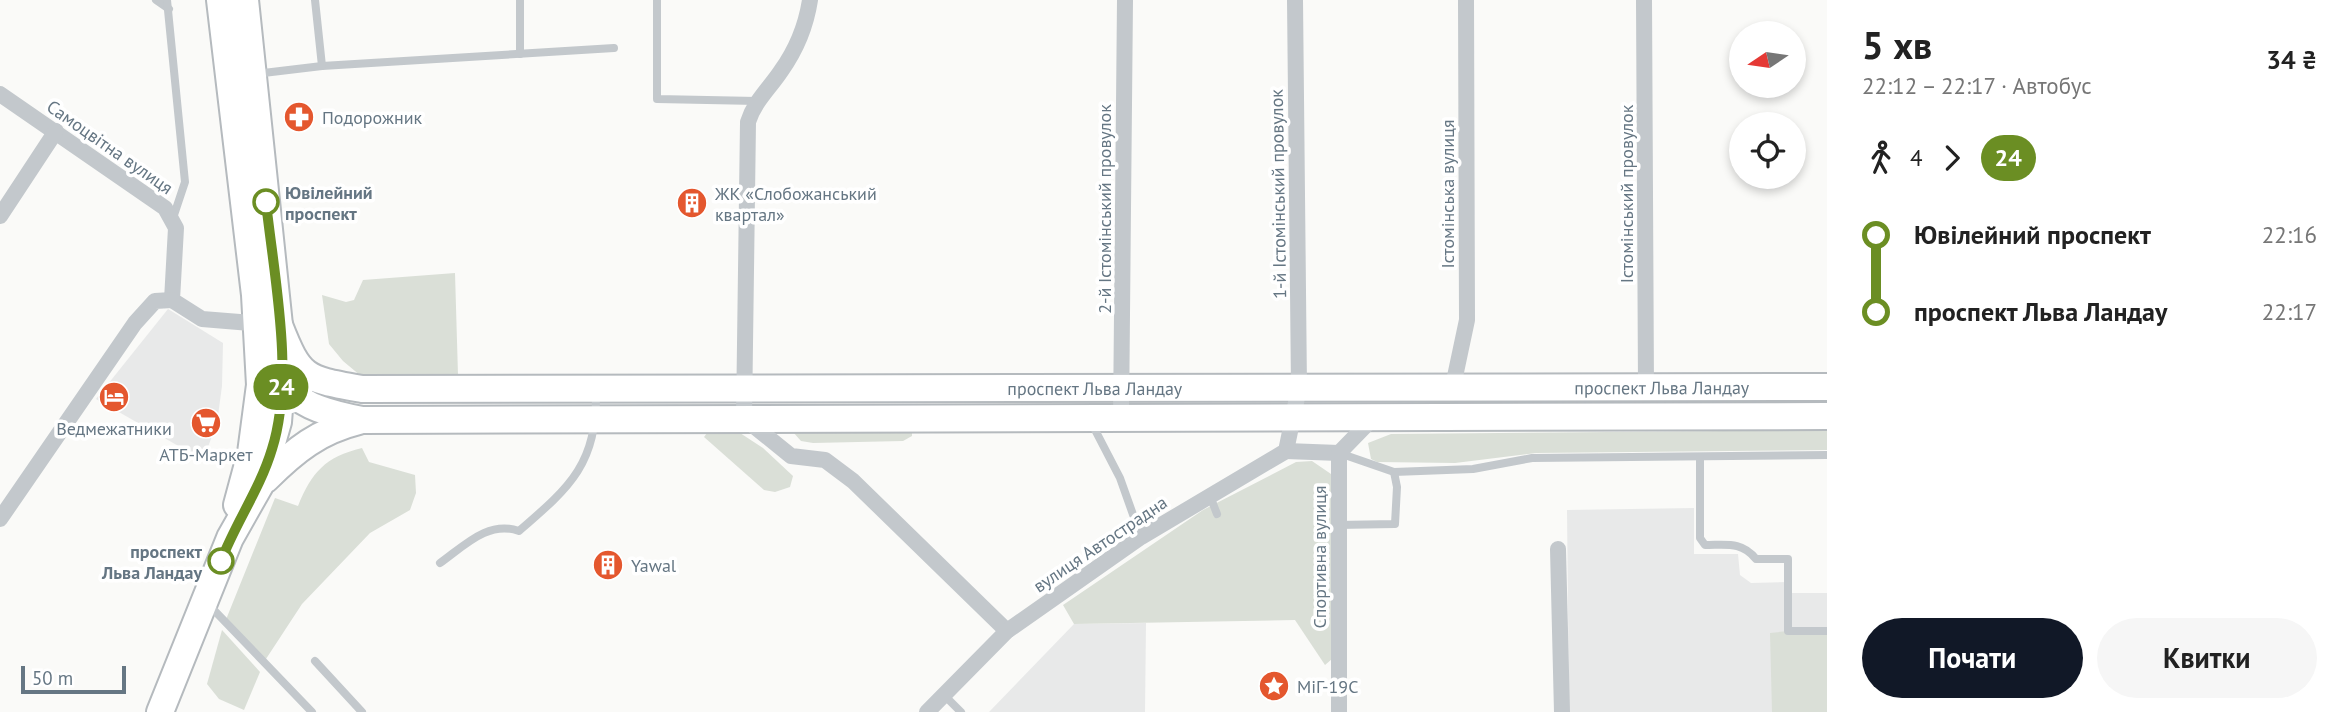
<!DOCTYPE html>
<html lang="uk">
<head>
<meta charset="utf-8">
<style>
  :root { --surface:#fff; --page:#f6f6f6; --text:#222; --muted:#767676; --accent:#111827 }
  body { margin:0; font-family:"PT Sans",sans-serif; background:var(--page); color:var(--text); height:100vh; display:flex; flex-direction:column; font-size:26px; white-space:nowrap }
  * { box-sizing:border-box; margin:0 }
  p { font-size:23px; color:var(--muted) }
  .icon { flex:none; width:38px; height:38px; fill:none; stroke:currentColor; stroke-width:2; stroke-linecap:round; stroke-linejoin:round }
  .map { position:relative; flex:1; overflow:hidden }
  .panel { display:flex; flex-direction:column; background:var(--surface); width:525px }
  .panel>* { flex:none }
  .badge { padding:0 14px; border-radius:23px; font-size:24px; line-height:46px }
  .needle { width:46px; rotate:257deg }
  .controls { position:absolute; left:1729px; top:21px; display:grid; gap:14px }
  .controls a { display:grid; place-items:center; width:77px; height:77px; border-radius:50%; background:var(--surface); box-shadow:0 4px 10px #0003; font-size:35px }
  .scale { position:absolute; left:21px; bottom:18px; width:105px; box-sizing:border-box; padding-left:7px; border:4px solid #657683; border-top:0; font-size:19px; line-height:24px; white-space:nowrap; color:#657683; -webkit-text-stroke:5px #fff; paint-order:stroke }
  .map>.badge { position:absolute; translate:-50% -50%; box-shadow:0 0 0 4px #fff }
  .legs { display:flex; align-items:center; gap:10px; height:77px; padding:0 35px; font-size:23px }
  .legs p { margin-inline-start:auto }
  .summary { display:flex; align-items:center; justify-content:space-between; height:119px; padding:0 35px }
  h1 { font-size:38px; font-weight:700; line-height:52px }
  .cta { display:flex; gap:14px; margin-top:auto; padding:14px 35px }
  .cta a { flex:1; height:80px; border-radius:42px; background:var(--accent); color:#fff; font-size:28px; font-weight:700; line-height:80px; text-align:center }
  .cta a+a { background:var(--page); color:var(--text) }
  ul { padding:0 35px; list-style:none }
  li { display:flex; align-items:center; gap:24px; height:77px; font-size:26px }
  li i { display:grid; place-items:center; width:10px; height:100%; margin:0 9px; background:currentColor }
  li i::after { content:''; width:18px; height:18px; margin:-9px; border:5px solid; border-radius:50%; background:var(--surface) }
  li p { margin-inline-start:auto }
  li:first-child i { background:linear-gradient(#0000 50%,currentColor 0) }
  li:last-child i { background:linear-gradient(currentColor 50%,#0000 0) }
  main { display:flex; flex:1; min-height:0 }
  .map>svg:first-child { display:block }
  .built { fill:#e8e9e9 }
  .green { fill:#dadfd7 }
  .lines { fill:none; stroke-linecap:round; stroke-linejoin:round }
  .primary-casing { stroke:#b5babe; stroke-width:30 }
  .service { stroke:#c3c8cc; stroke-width:8 }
  .minor { stroke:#c3c8cc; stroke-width:16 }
  .primary { stroke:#fff; stroke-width:26 }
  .line-1-casing { stroke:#fff; stroke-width:16 }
  .line-1 { stroke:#6b8e23; stroke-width:10 }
  .stop-1-dot { fill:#fff; stroke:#6b8e23; stroke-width:3.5 }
  .labels { text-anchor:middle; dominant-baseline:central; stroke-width:7; stroke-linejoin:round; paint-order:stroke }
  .poi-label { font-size:18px; fill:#657683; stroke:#fff; text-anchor:start }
  .street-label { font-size:18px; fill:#657683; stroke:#fff }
  .stop-label { font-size:18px; font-weight:bold; fill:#657683; stroke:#fff; text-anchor:start }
</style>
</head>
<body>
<main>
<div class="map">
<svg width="1827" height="712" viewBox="0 0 1827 712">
  <rect width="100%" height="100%" fill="#fafaf8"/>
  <!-- built -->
  <g class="built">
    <path d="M 168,309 L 223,343 L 222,386 L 217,423 L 203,460 L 96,399 Z"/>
    <path d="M 1694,508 L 1694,554 L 1738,554 L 1740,575 L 1751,583 L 1787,582 L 1788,593 L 1827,593 L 1827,712 L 1569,712 L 1567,510 Z"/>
    <path d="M 1146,623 L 1145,712 L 989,712 L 1074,624 Z"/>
  </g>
  <!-- green -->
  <g class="green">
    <path d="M 455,273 L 458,375 L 361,376 L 343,361 L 329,344 L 322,295 L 346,302 L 354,300 L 363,280 Z"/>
    <path d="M 1827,430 L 1827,450 L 1536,453 L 1455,463 L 1377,462 L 1371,459 L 1368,443 L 1391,434 Z"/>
    <path d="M 793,432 L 912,432 L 912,436 L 903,441 L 813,443 L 801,441 Z"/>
    <path d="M 707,433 L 740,433 L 763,448 L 793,476 L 790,487 L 775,492 L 764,490 L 704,437 Z"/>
    <path d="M 362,448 L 369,462 L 415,475 L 416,493 L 410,510 L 370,533 L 302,604 L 264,662 L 225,622 L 275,498 L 298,506 C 312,472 325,457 362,448 Z"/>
    <path d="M 1312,461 L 1331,474 L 1332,659 L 1325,665 L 1295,620 L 1074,624 L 1063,605 L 1203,510 L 1296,462 Z"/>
    <path d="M 222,630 L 260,672 L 244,710 L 219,699 L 207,684 Z"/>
    <path d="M 1788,631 L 1827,631 L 1827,712 L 1772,712 L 1770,633 Z"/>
  </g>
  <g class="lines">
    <!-- primary casing -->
    <g class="primary-casing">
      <g id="primary">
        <path d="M 220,0 L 255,295 L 260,385 L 251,453 L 237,505"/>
        <path d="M 258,324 C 280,392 290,406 362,420 L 1827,416"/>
        <path id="s1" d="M 279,325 C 300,379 305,379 362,389 L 1827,387"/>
        <path d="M 266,479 C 295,450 319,431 359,421"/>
        <path d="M 160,712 L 230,538 L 260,485 L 278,422 L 281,383 L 279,325 L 245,0"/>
      </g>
    </g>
    <!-- service -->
    <g class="service">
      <path d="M 156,0 L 169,9"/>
      <path d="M 167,0 L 185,182 L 173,218"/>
      <path d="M 520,0 L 520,54"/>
      <path d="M 657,0 L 657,99 L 757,101"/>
      <path d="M 322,66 L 614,48"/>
      <path d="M 255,74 L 322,66 L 315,0"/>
      <path d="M 1092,424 L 1120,478 L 1141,537"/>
      <path d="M 1339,453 L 1394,472 L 1473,469 L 1532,458 L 1827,455"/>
      <path d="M 1700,457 L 1700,538 L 1705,545 C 1726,545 1742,541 1756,559 L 1788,559 L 1788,631 L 1827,631"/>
      <path d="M 1210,496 L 1217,514"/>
      <path d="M 1337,525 L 1395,524 L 1397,487 L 1394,472"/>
      <path d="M 440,563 C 464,546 488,520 519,531 C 571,486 597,464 596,391"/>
      <path d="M 209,605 L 312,712"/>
      <path d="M 315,661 L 362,712"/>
      <path d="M 944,695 L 961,712"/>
    </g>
    <!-- minor -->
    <g class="minor">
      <path d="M 810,0 C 806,26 796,50 781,71 C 769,89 754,102 748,122 L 744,418 L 791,456 L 825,460 L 853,481 L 1007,631"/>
      <path d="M 1644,0 L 1646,387"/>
      <path d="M 0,94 L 165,208 L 176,228 L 172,300 L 202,319 L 264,324"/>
      <path d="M 0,216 L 56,131"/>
      <path d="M 1453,386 L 1467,320 L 1466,0"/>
      <path d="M 1121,419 L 1125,0"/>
      <path d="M 1286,451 L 1339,453"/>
      <path d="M 0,519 L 135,323 L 155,301 L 172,300"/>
      <path d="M 1558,549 L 1562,712"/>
      <path d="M 927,712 L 1007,631 L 1141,537 L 1286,451 L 1299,388 L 1295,0"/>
      <path d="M 1339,712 L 1339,453 L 1374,417"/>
    </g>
    <!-- primary -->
    <use href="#primary" class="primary"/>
  </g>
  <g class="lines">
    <!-- line-1 casing -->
    <g class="line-1-casing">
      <path id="line-1" d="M 221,561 C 236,522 260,489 272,449 C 295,376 274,277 266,202"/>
    </g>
    <!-- line-1 -->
    <use href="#line-1" class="line-1"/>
  </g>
  <!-- icons -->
  <defs>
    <g id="pharmacy-disc" transform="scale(1.575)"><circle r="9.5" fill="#e4572e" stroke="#fff"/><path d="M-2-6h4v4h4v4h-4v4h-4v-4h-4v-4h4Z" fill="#fff"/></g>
    <g id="building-disc" transform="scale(1.575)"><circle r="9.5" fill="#e4572e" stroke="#fff"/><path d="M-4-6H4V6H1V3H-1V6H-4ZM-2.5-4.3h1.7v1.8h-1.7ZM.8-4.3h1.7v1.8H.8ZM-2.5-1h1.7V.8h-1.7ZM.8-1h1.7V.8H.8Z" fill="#fff"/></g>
    <g id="hotel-disc" transform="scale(1.575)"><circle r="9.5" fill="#e4572e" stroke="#fff"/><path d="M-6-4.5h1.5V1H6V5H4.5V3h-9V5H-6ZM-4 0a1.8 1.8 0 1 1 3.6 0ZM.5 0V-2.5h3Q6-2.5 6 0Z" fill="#fff"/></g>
    <g id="supermarket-disc" transform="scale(1.575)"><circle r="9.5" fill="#e4572e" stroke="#fff"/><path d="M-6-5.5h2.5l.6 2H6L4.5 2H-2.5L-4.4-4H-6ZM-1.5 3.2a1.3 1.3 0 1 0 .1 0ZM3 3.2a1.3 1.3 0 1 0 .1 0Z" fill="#fff"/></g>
    <g id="sight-disc" transform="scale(1.575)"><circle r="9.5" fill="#e4572e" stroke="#fff"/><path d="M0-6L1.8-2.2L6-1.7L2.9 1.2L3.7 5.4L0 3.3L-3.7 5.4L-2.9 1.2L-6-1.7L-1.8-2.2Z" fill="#fff"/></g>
  </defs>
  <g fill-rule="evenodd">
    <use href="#pharmacy-disc" x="299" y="117"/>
    <use href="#building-disc" x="692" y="203"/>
    <use href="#hotel-disc" x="114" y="397"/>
    <use href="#supermarket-disc" x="206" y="423"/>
    <use href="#building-disc" x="608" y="565"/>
    <use href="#sight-disc" x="1274" y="686"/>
  </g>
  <!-- markers -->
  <g class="stop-1-dot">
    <circle cx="266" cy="202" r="12"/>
    <circle cx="221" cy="561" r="12"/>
  </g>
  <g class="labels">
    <!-- poi labels -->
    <g class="poi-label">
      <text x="322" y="117">Подорожник</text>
      <text x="715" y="193">ЖК «Слобожанський<tspan x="715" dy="21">квартал»</tspan></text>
      <text x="114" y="428" text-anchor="middle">Ведмежатники</text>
      <text x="206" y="454" text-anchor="middle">АТБ-Маркет</text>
      <text x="631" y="565">Yawal</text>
      <text x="1297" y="686">МіГ-19С</text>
    </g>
    <!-- street labels -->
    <g class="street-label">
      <text transform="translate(110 147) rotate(35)">Самоцвітна вулиця</text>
      <text transform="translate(1278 194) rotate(-91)">1-й Істомінський провулок</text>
      <text transform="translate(1447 194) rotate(-90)">Істомінська вулиця</text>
      <text transform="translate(1626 194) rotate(-90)">Істомінський провулок</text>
      <text transform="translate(1104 209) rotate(-90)">2-й Істомінський провулок</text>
      <text stroke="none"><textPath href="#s1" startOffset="1414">проспект Льва Ландау</textPath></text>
      <text stroke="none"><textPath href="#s1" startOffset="847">проспект Льва Ландау</textPath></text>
      <text transform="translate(1100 544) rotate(-34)">вулиця Автострадна</text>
      <text transform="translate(1319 557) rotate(-90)">Спортивна вулиця</text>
    </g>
    <!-- stop labels -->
    <g class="stop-label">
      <text x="285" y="192">Ювілейний<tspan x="285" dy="21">проспект</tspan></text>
      <text x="202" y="551" text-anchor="end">проспект<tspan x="202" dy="21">Льва Ландау</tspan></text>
    </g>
  </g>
</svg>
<div class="controls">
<a><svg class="needle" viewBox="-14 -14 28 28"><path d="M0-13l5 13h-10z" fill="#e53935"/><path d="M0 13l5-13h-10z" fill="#767676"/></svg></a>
<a><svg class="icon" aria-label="locate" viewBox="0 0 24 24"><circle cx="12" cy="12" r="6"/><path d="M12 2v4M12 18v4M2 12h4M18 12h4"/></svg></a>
</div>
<div class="scale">50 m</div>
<b class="badge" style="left:281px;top:387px;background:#6b8e23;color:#fff">24</b>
</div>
<section class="panel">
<div class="summary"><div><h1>5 хв</h1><p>22:12 – 22:17 · Автобус</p></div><b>34 ₴</b></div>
<div class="legs"><svg class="icon" aria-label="walk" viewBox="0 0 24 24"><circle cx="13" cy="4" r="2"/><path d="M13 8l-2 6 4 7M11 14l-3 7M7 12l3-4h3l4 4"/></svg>4<svg class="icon" aria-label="forward" viewBox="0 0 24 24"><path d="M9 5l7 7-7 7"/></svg><b class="badge" style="background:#6b8e23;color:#fff">24</b></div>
<ul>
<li><i style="color:#6b8e23"></i><b>Ювілейний проспект</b><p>22:16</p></li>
<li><i style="color:#6b8e23"></i><b>проспект Льва Ландау</b><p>22:17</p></li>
</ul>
<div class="cta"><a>Почати</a><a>Квитки</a></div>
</section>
</main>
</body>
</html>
